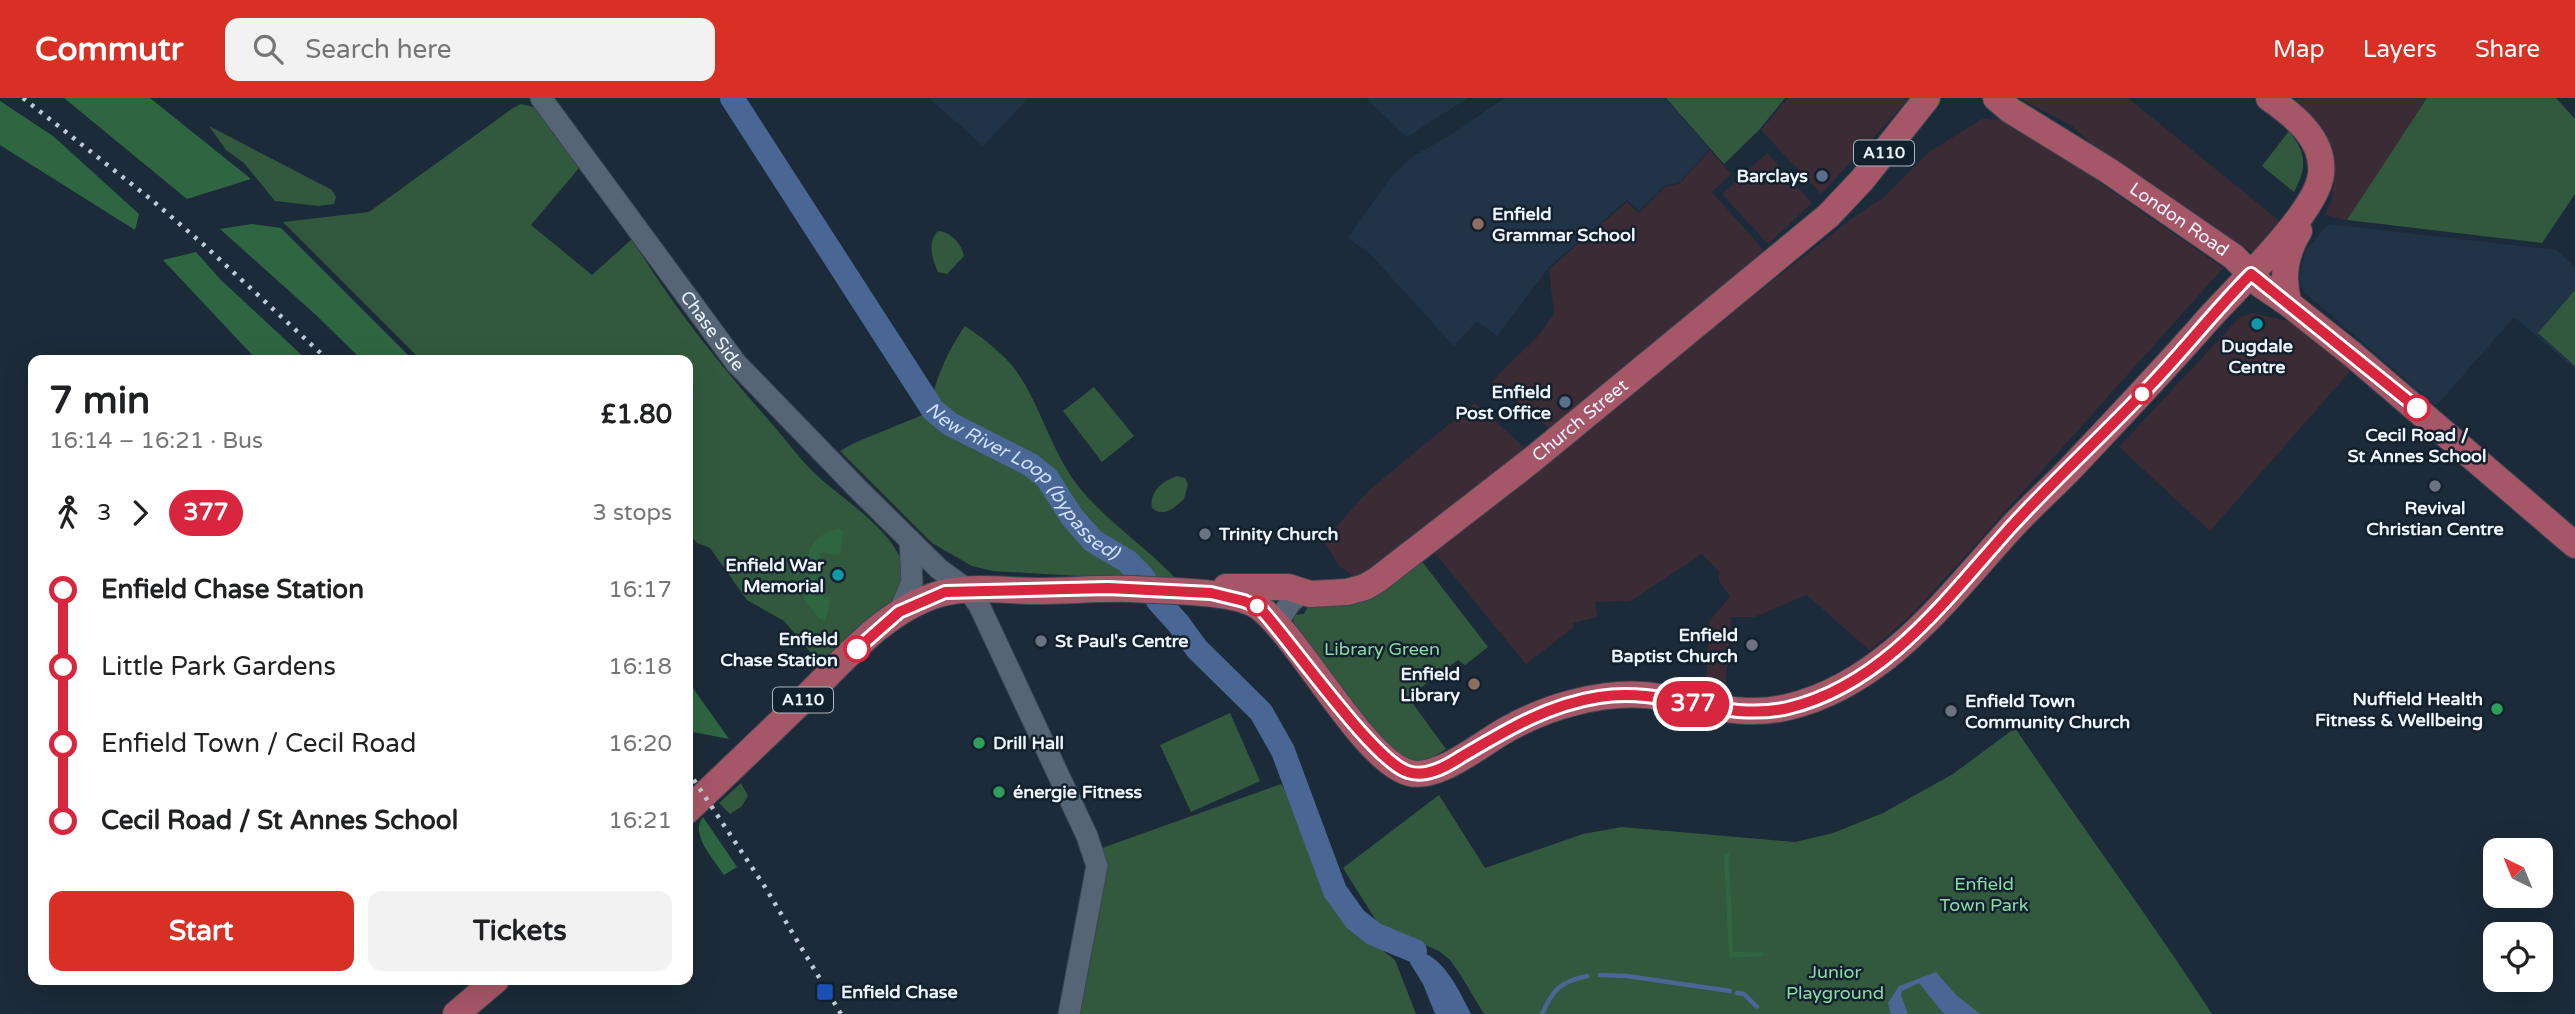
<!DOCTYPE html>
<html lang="en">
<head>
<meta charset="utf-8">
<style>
  :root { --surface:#fff; --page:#f2f2f2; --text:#202124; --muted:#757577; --accent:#d93025 }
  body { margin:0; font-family:"Varela Round",sans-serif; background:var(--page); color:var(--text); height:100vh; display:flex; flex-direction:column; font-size:26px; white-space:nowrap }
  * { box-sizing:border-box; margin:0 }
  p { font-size:23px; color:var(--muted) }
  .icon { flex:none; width:38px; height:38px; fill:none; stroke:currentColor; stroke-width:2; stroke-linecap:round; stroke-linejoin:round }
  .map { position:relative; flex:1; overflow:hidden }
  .side { position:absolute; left:28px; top:257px; width:665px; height:630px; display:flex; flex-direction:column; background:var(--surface); border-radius:14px; box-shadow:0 7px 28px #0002 }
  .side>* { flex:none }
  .badge { padding:0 14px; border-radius:23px; font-size:24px; line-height:46px }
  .needle { width:46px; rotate:317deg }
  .tools { position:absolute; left:2483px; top:740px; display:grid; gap:14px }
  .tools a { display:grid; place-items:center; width:70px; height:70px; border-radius:14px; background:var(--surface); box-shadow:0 7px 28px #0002; font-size:35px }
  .map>.badge { position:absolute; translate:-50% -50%; box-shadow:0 0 0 4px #fff }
  .legs { display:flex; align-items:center; gap:10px; height:77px; padding:0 21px; font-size:23px }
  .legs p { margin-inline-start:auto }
  .overview { display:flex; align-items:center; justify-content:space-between; height:119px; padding:0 21px }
  h1 { font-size:38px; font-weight:800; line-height:52px }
  .action { display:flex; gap:14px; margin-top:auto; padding:14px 21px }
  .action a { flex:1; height:80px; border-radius:14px; background:var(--accent); color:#fff; font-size:28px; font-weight:800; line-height:80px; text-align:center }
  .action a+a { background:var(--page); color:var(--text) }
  ul { padding:0 21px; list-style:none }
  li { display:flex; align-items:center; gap:24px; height:77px; font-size:26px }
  li i { display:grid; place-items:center; width:10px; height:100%; margin:0 9px; background:currentColor }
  li i::after { content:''; width:18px; height:18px; margin:-9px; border:5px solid; border-radius:50%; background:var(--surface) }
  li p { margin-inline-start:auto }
  li:first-child i { background:linear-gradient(#0000 50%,currentColor 0) }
  li:last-child i { background:linear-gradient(currentColor 50%,#0000 0) }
  header { display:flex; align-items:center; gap:42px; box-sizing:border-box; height:98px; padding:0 35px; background:var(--accent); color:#fff }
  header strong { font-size:33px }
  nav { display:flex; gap:38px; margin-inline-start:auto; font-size:24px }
  .search { width:490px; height:63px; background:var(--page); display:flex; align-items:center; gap:18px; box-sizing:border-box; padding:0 24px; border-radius:14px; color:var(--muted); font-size:26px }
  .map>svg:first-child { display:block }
  .commercial { fill:#3b2b35 }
  .built { fill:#203347 }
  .green { fill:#32593e }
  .forest { fill:#2f6642 }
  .water { fill:#496695 }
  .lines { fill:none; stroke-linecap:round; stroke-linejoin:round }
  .stream { stroke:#496695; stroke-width:4.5 }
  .river { stroke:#496695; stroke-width:24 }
  .tertiary-casing { stroke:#394551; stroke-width:23 }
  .primary-casing { stroke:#394551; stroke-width:28 }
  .tertiary { stroke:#556576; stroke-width:21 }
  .primary { stroke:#a65767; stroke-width:26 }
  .rail { stroke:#c1cad4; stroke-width:4.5; stroke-dasharray:3.5 7; stroke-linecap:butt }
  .line-1-casing { stroke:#fff; stroke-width:16 }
  .line-1 { stroke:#d7263d; stroke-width:10 }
  .service-dot { fill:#5c6f8a; stroke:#13212f; stroke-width:2.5 }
  .education-dot { fill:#8d6e63; stroke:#13212f; stroke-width:2.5 }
  .culture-dot { fill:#0f9aa8; stroke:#13212f; stroke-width:2.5 }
  .stop-1-dot { fill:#fff; stroke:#d7263d; stroke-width:3.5 }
  .worship-dot { fill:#6b7280; stroke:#13212f; stroke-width:2.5 }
  .leisure-dot { fill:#2e9e5b; stroke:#13212f; stroke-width:2.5 }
  .transit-dot { fill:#1a4fb4; stroke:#13212f; stroke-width:2.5 }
  .labels { text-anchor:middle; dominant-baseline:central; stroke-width:5; stroke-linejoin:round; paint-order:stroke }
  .shield { fill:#13212f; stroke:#acb5c0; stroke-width:2 }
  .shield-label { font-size:16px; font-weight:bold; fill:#eef5fe }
  .poi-label { font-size:18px; font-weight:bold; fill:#eef5fe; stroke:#13212f; text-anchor:start }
  .street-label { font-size:18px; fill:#eef5fe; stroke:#13212f }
  .stop-label { font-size:18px; font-weight:bold; fill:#eef5fe; stroke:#13212f }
  .park-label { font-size:18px; fill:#8adca3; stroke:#13212f }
  .water-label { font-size:19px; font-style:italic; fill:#cddffd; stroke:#13212f }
</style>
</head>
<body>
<header>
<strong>Commutr</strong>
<div class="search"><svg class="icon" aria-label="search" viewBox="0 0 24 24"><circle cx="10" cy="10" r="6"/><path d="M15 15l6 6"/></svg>Search here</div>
<nav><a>Map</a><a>Layers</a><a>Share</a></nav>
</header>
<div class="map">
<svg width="2575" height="916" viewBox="0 0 2575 916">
  <rect width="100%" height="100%" fill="#1c2b39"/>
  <!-- commercial -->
  <g class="commercial">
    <path d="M 1788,0 L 1910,0 L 1821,96 L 1761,32 Z"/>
    <path d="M 2019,0 L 2128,0 L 2282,125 L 2256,157 L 2094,48 L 2072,28 Z"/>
    <path d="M 2298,0 L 2427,0 L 2347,122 L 2325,117 L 2332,101 L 2334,83 L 2332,66 L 2292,8 Z"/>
    <path d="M 1982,21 L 2005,22 L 2060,57 L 2223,170 L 1959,465 L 1912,516 L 1870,553 L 1807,497 L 1754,519 L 1731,519 L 1725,592 L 1706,587 L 1709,523 L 1730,499 L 1719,483 L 1719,473 L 1702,456 L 1630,503 L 1595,504 L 1597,519 L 1573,525 L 1574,529 L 1526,566 L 1434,454 L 1619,304 L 1846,125 L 1885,98 L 1929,54 Z"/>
    <path d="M 1710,52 L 1731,76 L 1712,94 L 1761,149 L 1763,155 L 1550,331 L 1492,283 L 1537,239 L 1554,216 L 1549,171 L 1627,104 L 1639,115 L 1665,89 L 1680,85 Z"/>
    <path d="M 1767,55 L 1812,105 L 1768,146 L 1722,96 Z"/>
    <path d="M 2252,215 L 2296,225 L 2352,271 L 2210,433 L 2119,349 L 2240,219 Z"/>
    <path d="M 1475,305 L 1526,351 L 1359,482 L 1339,468 L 1324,443 L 1368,393 Z"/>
  </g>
  <!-- built -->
  <g class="built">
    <path d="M 929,0 L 1029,0 L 983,48 Z"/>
    <path d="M 1366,0 L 1468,0 L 1407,39 Z"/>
    <path d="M 1504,0 L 1665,0 L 1710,51 L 1680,84 L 1665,88 L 1639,113 L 1627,102 L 1548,170 L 1497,238 L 1477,223 L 1454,248 L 1369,155 L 1348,140 L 1394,75 L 1415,57 L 1451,37 Z"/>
    <path d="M 2328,126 L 2556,152 L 2575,169 L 2575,271 L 2514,219 L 2436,308 L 2304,194 L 2299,182 L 2306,152 Z"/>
  </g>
  <!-- green -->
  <g class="green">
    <path d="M 1666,0 L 1785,0 L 1759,32 L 1724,66 Z"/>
    <path d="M 2427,0 L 2556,0 L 2575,21 L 2575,96 L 2542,145 L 2347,122 Z"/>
    <path d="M 521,6 L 537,10 L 579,70 L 531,127 L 592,177 L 632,141 C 672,208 721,268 772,326 C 788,344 803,366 822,382 C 847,404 907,442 904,480 C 903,501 842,553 824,570 L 784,523 L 747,502 L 710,450 L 697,445 L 688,434 L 688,262 L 421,262 L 283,124 L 369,114 L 513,10 Z"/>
    <path d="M 209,28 L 332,92 L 336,99 L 334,106 L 318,108 L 275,103 L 244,65 L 226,52 Z"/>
    <path d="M 2289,33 C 2307,56 2307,69 2294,94 L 2262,68 Z"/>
    <path d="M 938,133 C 951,134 961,145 964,158 L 947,176 L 938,174 C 932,161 927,144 938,133 Z"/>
    <path d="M 2575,192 L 2575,268 L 2538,235 Z"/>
    <path d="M 965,228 C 983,240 1005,257 1017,274 C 1041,309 1052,354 1078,388 C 1108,425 1147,449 1179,484 L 993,473 L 972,468 L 932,445 L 840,353 L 854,345 L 930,314 C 933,285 948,252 965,228 Z"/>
    <path d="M 1094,289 L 1134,338 L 1102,364 L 1063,313 Z"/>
    <path d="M 1177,378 L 1185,380 L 1188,386 L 1184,401 C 1174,410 1164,420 1152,410 C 1149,393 1163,383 1177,378 Z"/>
    <path d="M 1420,461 L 1488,549 L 1465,567 L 1458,562 L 1408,599 L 1446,651 C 1424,665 1419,670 1394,656 L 1293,529 L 1294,517 L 1304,516 L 1309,506 Z"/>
    <path d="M 1230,615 L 1260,683 L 1191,714 L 1160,647 Z"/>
    <path d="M 2015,630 C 2080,726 2149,819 2212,916 L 1484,916 L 1460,876 L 1450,862 L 1439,853 L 1379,827 L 1343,770 L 1439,697 L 1485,770 L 1583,736 L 1622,729 L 1795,744 L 1833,735 L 1883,715 L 1953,676 Z"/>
    <path d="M 741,685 L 748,698 L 741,709 L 730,716 L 719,705 Z"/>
    <path d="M 1281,686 L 1291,702 L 1328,800 L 1346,824 L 1395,862 L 1416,916 L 1078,916 L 1106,777 L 1102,750 Z"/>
  </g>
  <!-- forest -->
  <g class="forest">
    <path d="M 64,0 L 150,0 L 251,81 L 187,101 Z"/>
    <path d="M 0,3 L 53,38 L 139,116 L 135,132 L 0,47 Z"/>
    <path d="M 252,126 L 281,130 L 413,262 L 362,262 L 316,217 L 220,131 Z"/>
    <path d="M 196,154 L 221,182 L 307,262 L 257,262 L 163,162 Z"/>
    <path d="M 838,430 L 843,434 L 840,457 L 821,455 L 817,471 L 812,470 L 807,461 C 810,444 822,435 838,430 Z"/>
    <path d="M 810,477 L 816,478 L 814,493 L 831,500 L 825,523 L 820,521 C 806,504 796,499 810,477 Z"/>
    <path d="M 688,583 L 729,641 L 688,633 Z"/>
    <path d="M 703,719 L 737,769 L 724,777 C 714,761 689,736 703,719 Z"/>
    <path d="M 1724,755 L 1729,755 L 1733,854 L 1763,854 L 1764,858 L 1729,860 Z"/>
  </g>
  <!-- water -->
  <g class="water">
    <path d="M 1415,853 C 1443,855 1460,895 1471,916 L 1435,916 L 1423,886 L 1410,865 Z"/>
    <path d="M 1936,874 L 1956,897 L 1980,916 L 1944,916 L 1919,885 L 1902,893 L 1901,897 L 1908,916 L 1891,916 L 1888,905 L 1899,888 Z"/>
  </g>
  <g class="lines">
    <!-- stream -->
    <g class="stream">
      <path d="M 1600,877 L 1627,878 L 1730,893"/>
      <path d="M 1737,895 L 1744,896 L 1757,909"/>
      <path d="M 1542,916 C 1553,891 1560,884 1587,878"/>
    </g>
    <!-- river -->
    <path class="river" id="s1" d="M 732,0 L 933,312 L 950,326 L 1031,367 L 1047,380 L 1072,419 L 1093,443 L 1127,463 L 1142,478 L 1159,504 L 1178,525 L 1197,551 L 1261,614 L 1283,653 L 1335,793 L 1355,821 L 1374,836 L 1415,853"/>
    <!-- tertiary casing -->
    <g class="tertiary-casing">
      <g id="tertiary">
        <path id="s2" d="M 541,0 L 736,265 L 859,392 L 939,471 L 968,492 L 979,507 L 1087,738 L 1097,768 L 1069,916"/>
        <path d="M 899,514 L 912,484 L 910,442"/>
        <path d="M 1276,527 L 1290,505 L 1303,494"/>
      </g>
    </g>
    <!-- primary casing -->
    <g class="primary-casing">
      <g id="primary">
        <path id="s3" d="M 1996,0 L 2010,12 L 2109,73 L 2234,159 L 2261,187 L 2289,206 L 2352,256 L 2575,447"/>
        <path d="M 2289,206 C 2281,180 2285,156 2299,133"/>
        <path id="s4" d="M 1226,489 L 1288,489 L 1310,496 L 1347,494 L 1365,489 L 1377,482 L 1533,361 L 1828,118 L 1862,82 L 1927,0"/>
        <path d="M 688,712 C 727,675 766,638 805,600 C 844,562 885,512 939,496 C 970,487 1005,493 1036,493 C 1068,493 1100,490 1133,491 C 1163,493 1235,492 1259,509 C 1301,541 1364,664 1410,675 C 1439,682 1482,645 1506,632 C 1529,619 1551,610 1576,604 C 1603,597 1633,594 1661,599 C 1706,606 1742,620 1788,609 C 1885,586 1948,499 2011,430 C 2030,409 2052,390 2072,369 C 2116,322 2160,276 2203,227 C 2231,194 2317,116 2321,76 C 2325,41 2293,17 2269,0"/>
        <path d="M 456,916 L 496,882"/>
      </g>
    </g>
    <!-- tertiary -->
    <use href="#tertiary" class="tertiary"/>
    <!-- primary -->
    <use href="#primary" class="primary"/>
    <!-- rail -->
    <g class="rail">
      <path d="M 23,0 L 153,103 L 204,147 L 328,262"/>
      <path d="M 688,673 L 765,789 L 841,916"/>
    </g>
  </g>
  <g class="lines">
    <!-- line-1 casing -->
    <g class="line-1-casing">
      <path id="line-1" d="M 857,551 L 899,514 L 945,494 L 1108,490 L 1211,495 L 1244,503 L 1260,510 C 1290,542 1374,664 1408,674 C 1426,680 1446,669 1461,659 C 1505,633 1547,607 1599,599 C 1666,588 1722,625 1788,610 C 1885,587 1948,499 2011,429 C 2052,384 2098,342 2140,298 C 2179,259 2212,215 2251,176 L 2417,310"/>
    </g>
    <!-- line-1 -->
    <use href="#line-1" class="line-1"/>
  </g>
  <!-- markers -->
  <g class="service-dot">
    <circle cx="1822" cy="78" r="7"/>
    <circle cx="1565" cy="304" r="7"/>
  </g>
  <g class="education-dot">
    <circle cx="1478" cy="126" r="7"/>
    <circle cx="1474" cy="586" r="7"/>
  </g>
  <g class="culture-dot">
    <circle cx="2257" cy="226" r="7"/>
    <circle cx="838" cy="477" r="7"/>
  </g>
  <g class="stop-1-dot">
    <circle cx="2142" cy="296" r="9"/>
    <circle cx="2417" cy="310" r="12"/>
    <circle cx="1257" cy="508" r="9"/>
    <circle cx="857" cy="551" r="12"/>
  </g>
  <g class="worship-dot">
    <circle cx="2435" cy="388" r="7"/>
    <circle cx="1205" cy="436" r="7"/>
    <circle cx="1041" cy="543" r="7"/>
    <circle cx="1752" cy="547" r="7"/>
    <circle cx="1951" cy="613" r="7"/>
  </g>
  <g class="leisure-dot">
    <circle cx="2497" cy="611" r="7"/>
    <circle cx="979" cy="645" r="7"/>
    <circle cx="999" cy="694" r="7"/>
  </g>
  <rect class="transit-dot" x="816" y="885" width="18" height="18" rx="3.5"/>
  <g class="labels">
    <!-- shield labels -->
    <g class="shield">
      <rect x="1854" y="42.5" width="60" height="25" rx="5"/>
      <rect x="773" y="589.5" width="60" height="25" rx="5"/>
    </g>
    <g class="shield-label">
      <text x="1884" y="55">A110</text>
      <text x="803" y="602">A110</text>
    </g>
    <!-- poi labels -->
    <g class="poi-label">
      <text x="1808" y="78" text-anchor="end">Barclays</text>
      <text x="1492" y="116">Enfield<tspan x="1492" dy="21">Grammar School</tspan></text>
      <text x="2257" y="248" text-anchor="middle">Dugdale<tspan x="2257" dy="21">Centre</tspan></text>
      <text x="1551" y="294" text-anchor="end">Enfield<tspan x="1551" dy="21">Post Office</tspan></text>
      <text x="2435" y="410" text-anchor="middle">Revival<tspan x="2435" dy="21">Christian Centre</tspan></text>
      <text x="1219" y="436">Trinity Church</text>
      <text x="824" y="467" text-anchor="end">Enfield War<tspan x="824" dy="21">Memorial</tspan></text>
      <text x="1738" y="537" text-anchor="end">Enfield<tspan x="1738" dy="21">Baptist Church</tspan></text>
      <text x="1055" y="543">St Paul's Centre</text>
      <text x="1460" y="576" text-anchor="end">Enfield<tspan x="1460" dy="21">Library</tspan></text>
      <text x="2483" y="601" text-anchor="end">Nuffield Health<tspan x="2483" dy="21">Fitness &amp; Wellbeing</tspan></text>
      <text x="1965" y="603">Enfield Town<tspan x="1965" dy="21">Community Church</tspan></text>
      <text x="993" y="645">Drill Hall</text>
      <text x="1013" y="694">énergie Fitness</text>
      <text x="841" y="894">Enfield Chase</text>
    </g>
    <!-- street labels -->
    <g class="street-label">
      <text stroke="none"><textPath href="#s3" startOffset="220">London Road</textPath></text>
      <text stroke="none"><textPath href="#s2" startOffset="289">Chase Side</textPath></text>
      <text stroke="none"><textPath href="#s4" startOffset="413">Church Street</textPath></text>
    </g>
    <!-- stop labels -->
    <g class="stop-label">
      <text x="2417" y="337">Cecil Road /<tspan x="2417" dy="21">St Annes School</tspan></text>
      <text x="838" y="541" text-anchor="end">Enfield<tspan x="838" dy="21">Chase Station</tspan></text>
    </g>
    <!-- park labels -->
    <g class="park-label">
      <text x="1382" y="551">Library Green</text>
      <text x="1984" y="786">Enfield<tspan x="1984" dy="21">Town Park</tspan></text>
      <text x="1835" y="874">Junior<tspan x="1835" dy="21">Playground</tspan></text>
    </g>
    <!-- water labels -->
    <g class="water-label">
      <text stroke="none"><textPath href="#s1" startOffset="488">New River Loop (bypassed)</textPath></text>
    </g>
  </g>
</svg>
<div class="tools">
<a><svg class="needle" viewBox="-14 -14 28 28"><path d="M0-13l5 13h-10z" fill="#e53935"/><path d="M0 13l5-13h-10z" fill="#757577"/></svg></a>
<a><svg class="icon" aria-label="locate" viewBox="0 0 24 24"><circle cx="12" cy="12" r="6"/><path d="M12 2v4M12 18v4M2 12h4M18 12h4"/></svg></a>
</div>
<b class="badge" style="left:1693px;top:606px;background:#d7263d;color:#fff">377</b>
<section class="side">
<div class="overview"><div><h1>7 min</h1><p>16:14 – 16:21 · Bus</p></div><b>£1.80</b></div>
<div class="legs"><svg class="icon" aria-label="walk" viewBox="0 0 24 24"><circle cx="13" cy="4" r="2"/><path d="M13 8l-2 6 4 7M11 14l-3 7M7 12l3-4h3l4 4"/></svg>3<svg class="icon" aria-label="forward" viewBox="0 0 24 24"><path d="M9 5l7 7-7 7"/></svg><b class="badge" style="background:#d7263d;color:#fff">377</b><p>3 stops</p></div>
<ul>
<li><i style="color:#d7263d"></i><b>Enfield Chase Station</b><p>16:17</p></li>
<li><i style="color:#d7263d"></i><span>Little Park Gardens</span><p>16:18</p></li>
<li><i style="color:#d7263d"></i><span>Enfield Town / Cecil Road</span><p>16:20</p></li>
<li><i style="color:#d7263d"></i><b>Cecil Road / St Annes School</b><p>16:21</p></li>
</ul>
<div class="action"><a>Start</a><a>Tickets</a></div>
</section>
</div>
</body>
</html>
